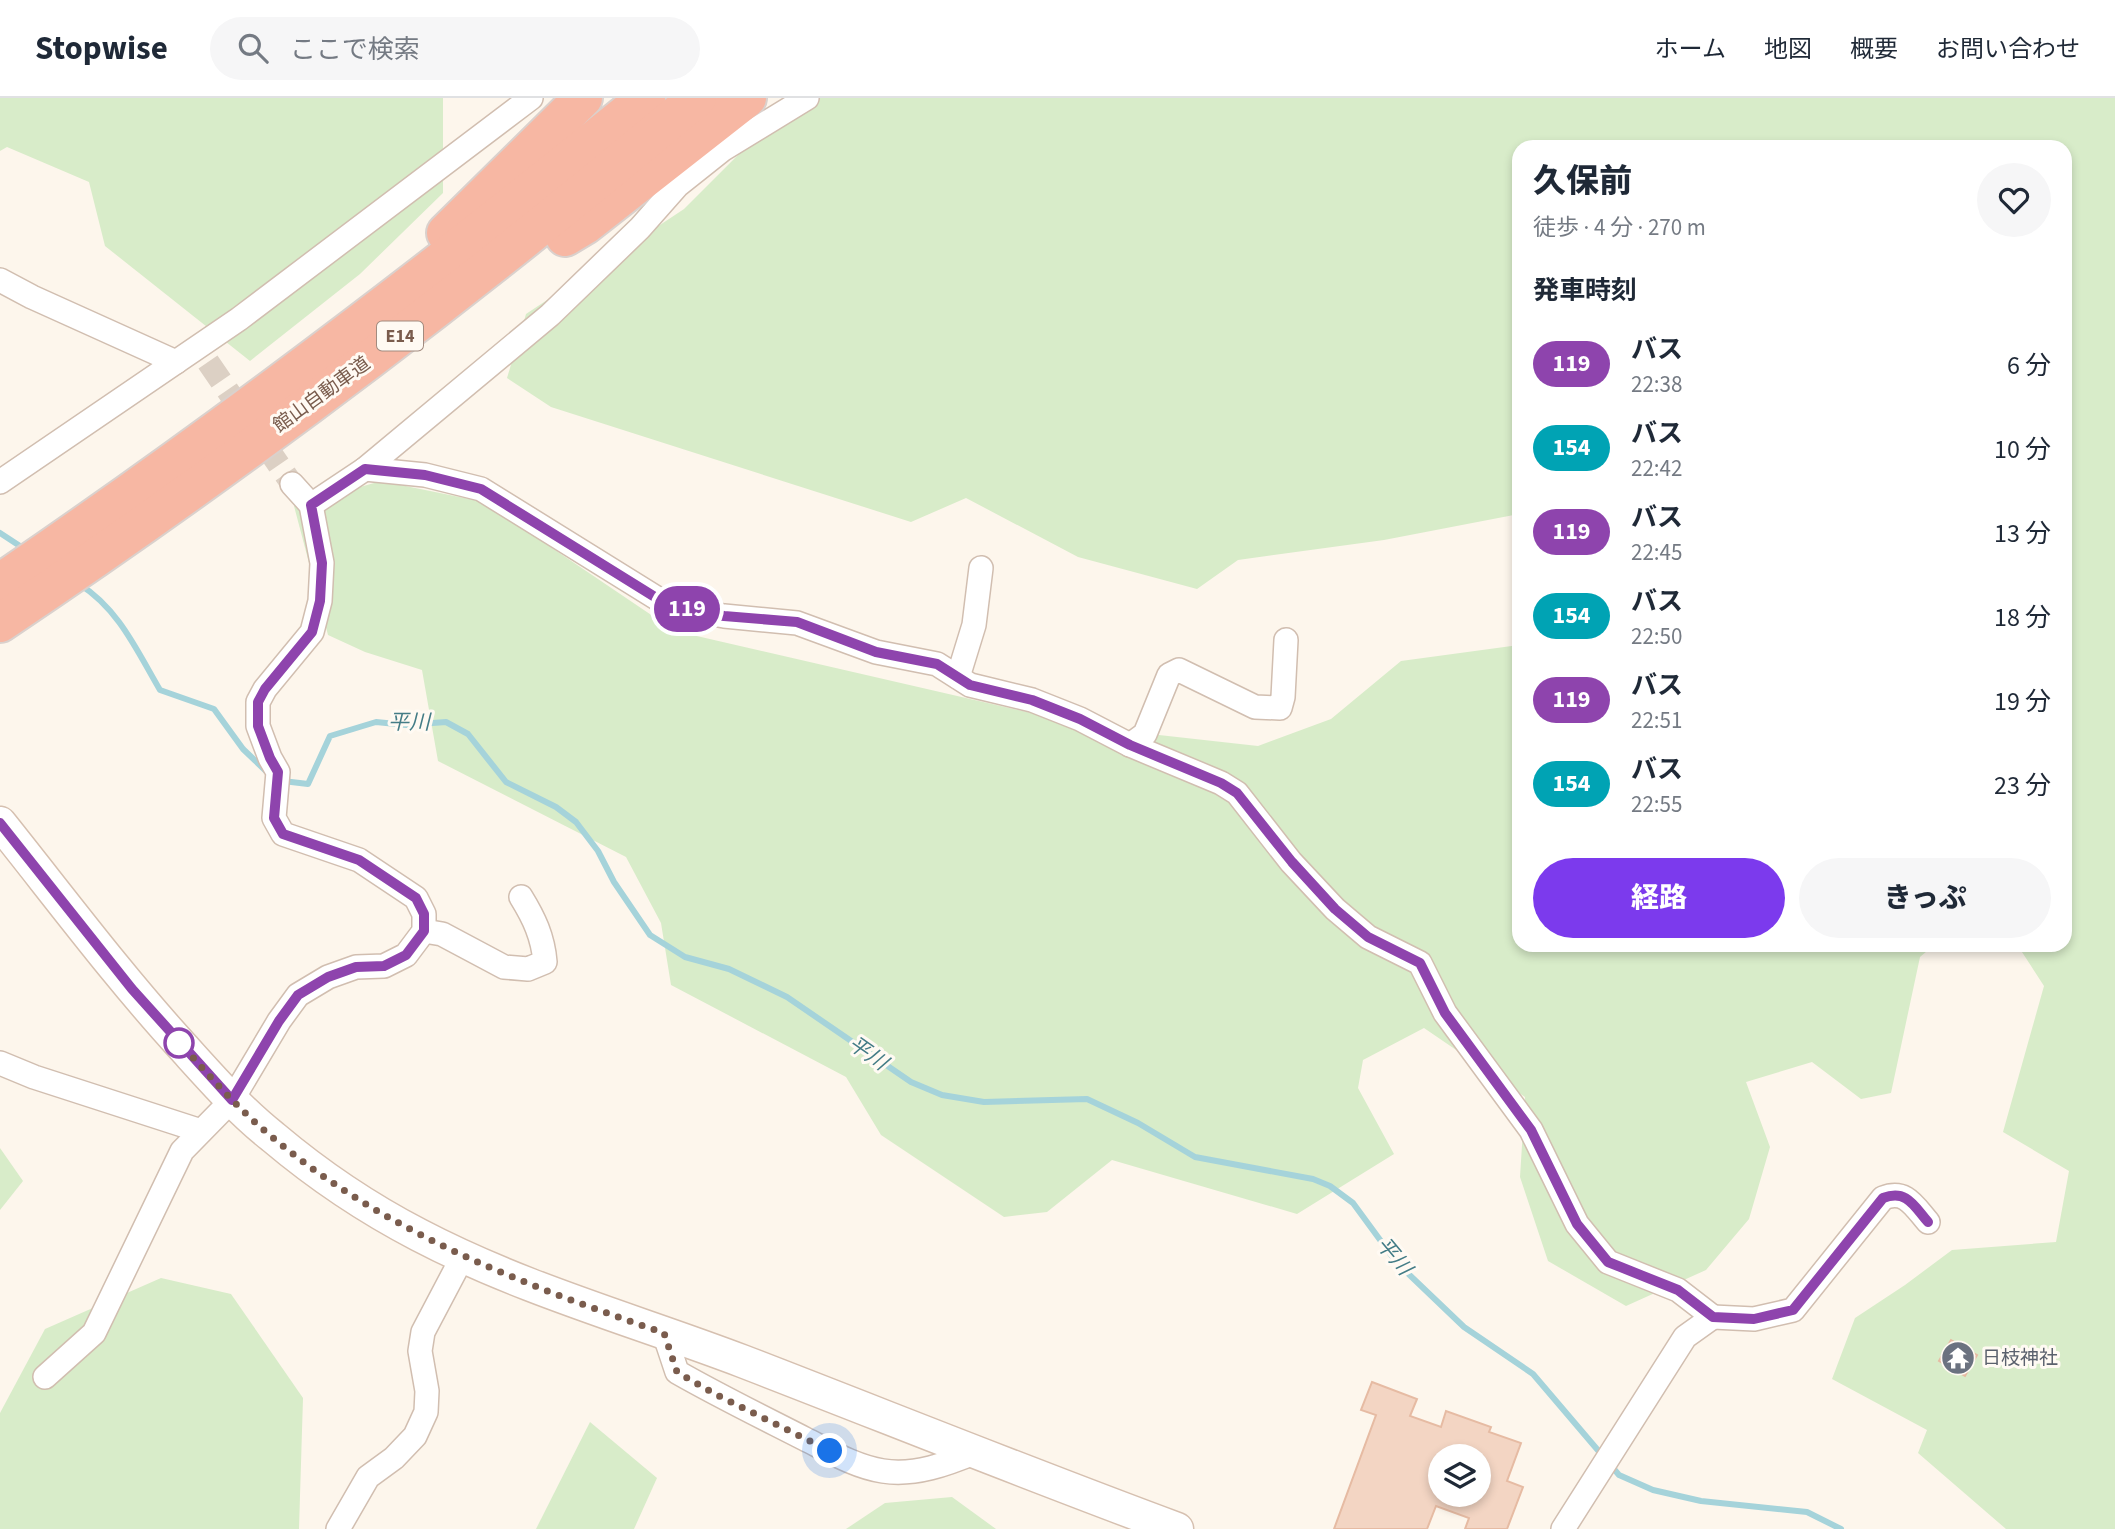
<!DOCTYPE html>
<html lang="ja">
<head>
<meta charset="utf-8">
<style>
  :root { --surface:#fff; --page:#f6f6f7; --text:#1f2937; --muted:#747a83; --line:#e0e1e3; --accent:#7c3aed }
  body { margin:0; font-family:"Source Sans 3","Noto Sans JP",sans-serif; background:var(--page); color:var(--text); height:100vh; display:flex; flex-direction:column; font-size:26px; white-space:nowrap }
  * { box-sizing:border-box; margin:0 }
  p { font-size:23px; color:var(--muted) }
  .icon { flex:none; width:38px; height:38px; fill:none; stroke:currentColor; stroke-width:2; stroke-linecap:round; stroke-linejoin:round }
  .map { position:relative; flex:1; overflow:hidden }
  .drawer { position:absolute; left:1512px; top:42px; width:560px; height:812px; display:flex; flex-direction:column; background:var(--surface); border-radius:21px; box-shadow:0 4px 10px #0003 }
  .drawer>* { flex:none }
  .badge { padding:0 14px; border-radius:23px; font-size:24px; line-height:46px }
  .tools { position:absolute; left:1428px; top:1346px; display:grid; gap:14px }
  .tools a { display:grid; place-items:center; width:63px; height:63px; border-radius:50%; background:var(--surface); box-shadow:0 4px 10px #0003; font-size:35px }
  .you { position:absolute; width:35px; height:35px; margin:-18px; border:5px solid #fff; border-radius:50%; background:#1a73e8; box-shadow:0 0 0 10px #1a73e833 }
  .map>.badge { position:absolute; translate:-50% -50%; box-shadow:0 0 0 4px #fff }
  h2 { padding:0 21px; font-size:26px; line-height:63px }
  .round { display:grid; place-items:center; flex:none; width:74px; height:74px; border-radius:37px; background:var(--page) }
  .overview { display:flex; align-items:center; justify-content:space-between; height:119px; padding:0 21px }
  h1 { font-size:33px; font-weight:800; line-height:52px }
  .cta { display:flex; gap:14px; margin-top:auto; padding:14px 21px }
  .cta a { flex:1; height:80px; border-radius:42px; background:var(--accent); color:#fff; font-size:28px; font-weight:800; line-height:80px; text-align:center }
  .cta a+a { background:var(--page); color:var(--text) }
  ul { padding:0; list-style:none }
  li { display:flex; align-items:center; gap:21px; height:84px; padding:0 21px }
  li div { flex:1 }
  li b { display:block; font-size:26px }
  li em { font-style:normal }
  li .badge { min-width:77px; font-weight:700; text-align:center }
  header { display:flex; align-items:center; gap:42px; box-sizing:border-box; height:98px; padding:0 35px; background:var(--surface); border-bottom:2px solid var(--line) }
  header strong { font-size:33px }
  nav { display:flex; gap:38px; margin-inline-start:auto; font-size:24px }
  .search { width:490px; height:63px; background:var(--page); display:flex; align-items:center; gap:18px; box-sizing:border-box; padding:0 24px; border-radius:38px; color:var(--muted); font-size:26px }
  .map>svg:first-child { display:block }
  .green { fill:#d8ecc9 }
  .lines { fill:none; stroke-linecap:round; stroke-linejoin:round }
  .stream { stroke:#a5d3da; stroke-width:6 }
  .building { fill:#f3d5c3; stroke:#e6bba3; stroke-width:2; fill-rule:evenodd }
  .street-tunnel { stroke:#dcd0c4; stroke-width:23; stroke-dasharray:23 11; stroke-linecap:butt }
  .street-casing { stroke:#d1beb0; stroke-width:26 }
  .secondary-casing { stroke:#d6c0b0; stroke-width:35 }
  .highway-casing { stroke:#dad1cd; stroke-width:42 }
  .street { stroke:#fff; stroke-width:23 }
  .secondary { stroke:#fff; stroke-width:32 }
  .highway { stroke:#f7b7a3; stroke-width:38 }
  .line-casing { stroke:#fff; stroke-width:16 }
  .line { stroke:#8e44ad; stroke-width:10 }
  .walk { stroke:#7a5c4d; stroke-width:7; stroke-dasharray:0 12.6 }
  .stop-dot { fill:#fff; stroke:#8e44ad; stroke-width:3.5 }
  .labels { text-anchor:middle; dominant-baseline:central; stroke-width:6; stroke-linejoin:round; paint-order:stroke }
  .shield { fill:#fffaf3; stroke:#a28b7f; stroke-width:2 }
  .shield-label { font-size:18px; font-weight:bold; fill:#7a5c4d }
  .street-label { font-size:19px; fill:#7a5c4d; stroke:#fffaf3 }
  .worship-label { font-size:19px; fill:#5b616d; stroke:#fffaf3; text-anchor:start }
  .water-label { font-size:21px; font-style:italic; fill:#437c86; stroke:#fffaf3 }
</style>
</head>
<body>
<header>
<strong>Stopwise</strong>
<div class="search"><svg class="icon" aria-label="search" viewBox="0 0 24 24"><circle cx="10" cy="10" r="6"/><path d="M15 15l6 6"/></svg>ここで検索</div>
<nav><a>ホーム</a><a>地図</a><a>概要</a><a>お問い合わせ</a></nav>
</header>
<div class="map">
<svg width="2115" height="1431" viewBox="0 0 2115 1431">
  <rect width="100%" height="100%" fill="#fdf6ec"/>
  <!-- green -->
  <g class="green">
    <path d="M 0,0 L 443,0 L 443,95 L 360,176 L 250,263 L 105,148 L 89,84 L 7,49 L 0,53 Z"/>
    <path d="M 818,0 L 2115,0 L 2115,1431 L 2006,1431 L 1918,1355 L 1927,1332 L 1832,1281 L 1855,1220 L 1905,1187 L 1952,1152 L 2056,1144 L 2069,1073 L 2003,1034 L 2044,888 L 2020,851 L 2015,847 L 2065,847 L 2065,49 L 1519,49 L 1519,416 L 1384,442 L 1238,462 L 1197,491 L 1078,459 L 966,400 L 911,424 L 551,309 L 507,280 L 526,216 L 684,111 L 747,48 Z"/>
    <path d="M 381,383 L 484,404 L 675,533 L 1096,630 L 1258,648 L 1331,621 L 1401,563 L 1519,547 L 1519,847 L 1934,847 L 1920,859 L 1891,995 L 1861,1001 L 1812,964 L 1746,984 L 1770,1049 L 1749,1121 L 1706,1172 L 1626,1208 L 1548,1163 L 1520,1079 L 1525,999 L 1424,930 L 1363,962 L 1358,990 L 1394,1056 L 1297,1116 L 1112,1062 L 1047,1114 L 1004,1119 L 881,1037 L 846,979 L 671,887 L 661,825 L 626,759 L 438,663 L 422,572 L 365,554 L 328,537 L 294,408 Z"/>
    <path d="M 0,1050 L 23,1083 L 0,1112 Z"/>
    <path d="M 161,1180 L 231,1196 L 303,1300 L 299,1431 L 0,1431 L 0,1315 L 45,1231 Z"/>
    <path d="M 590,1324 L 657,1380 L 634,1431 L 536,1431 Z"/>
    <path d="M 952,1399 L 996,1431 L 846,1431 L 885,1405 Z"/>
  </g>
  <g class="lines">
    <!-- stream -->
    <g class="stream">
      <path d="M 0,435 L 26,452"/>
      <path d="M 79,486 C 119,511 137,553 160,592 L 214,611 L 243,651 L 267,674"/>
      <path d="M 283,683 L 308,686 L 330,638 L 376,624 L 406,627 L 446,624 L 468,636 L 506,684 L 556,709 L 576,724 L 598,753 L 614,784 L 650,837 L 685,859 L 729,871 L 787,899 L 911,984 L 942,997 L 984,1004 L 1087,1001 L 1138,1025 L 1195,1059 L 1313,1081 L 1330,1088 L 1353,1105 L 1397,1165 L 1464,1229 L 1533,1276 L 1619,1377 L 1653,1392 L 1701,1403 L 1807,1414 L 1841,1431"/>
    </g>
  </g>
  <!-- building -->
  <g class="building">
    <path d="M 1951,1242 L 1977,1257 L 1965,1278 L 1939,1263 Z"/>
    <path d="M 1372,1284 L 1417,1301 L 1410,1318 L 1441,1329 L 1446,1313 L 1491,1329 L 1489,1334 L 1521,1345 L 1507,1383 L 1523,1389 L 1507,1431 L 1465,1431 L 1469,1420 L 1436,1408 L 1427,1431 L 1334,1431 L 1376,1317 L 1361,1312 ZM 1440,1358 L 1479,1358 L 1479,1396 L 1440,1396 Z"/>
  </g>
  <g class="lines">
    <!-- street-tunnel -->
    <path class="street-tunnel" d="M 208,264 L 292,386"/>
    <!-- street casing -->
    <g class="street-casing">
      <g id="street">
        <path d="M 0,182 L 32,199 L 176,264"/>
        <path d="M 365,371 L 425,377 L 481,391 L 671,509 L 724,518 L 797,525 L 876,554 L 937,566 L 970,587 L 1032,602 L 1080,621 L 1130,647 L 1221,685 L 1237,695 L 1291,764 L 1335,811 L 1368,839 L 1420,865 L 1445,915 L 1531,1032 L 1577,1126 L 1608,1164 L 1678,1192 L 1713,1219 L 1685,1239 L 1563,1431"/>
        <path d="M 0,384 L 239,221 L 531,0"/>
        <path d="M 311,407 L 365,371 L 550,217 L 640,130 L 678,87 L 722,52 L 807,0"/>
        <path d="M 958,579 L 974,527 L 981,470"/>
        <path d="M 1130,647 L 1145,636 L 1169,577 L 1179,572 L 1255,609 L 1280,610 L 1283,599 L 1286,542"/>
        <path d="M 424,833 L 442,836 L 504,869 L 528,871 L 545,864 C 543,839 534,820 521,799"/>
        <path d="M 0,965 L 34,979 L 201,1033"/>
        <path d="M 1713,1219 L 1754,1221 L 1793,1212 L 1883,1100 C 1906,1091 1914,1108 1928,1124"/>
        <path d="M 664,1235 L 677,1274 C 719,1298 762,1319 805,1341 C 829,1353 856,1369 883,1373 C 915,1378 947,1366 976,1354"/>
        <path d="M 45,1279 L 94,1235 L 182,1053 L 232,1002 L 279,923 L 298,897 L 328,879 L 356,869 L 384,868 L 406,857 L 424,833 L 424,816 L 416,800 L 359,762 L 283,736 L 274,720 L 278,674 L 270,660 L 258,628 L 258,604 L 265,591 L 312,534 L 320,503 L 322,465 L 311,407 L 292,386"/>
        <path d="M 338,1431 L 368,1379 L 394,1360 L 415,1338 L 426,1314 L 427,1293 L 420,1253 L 423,1234 L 463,1158"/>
      </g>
    </g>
    <!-- secondary casing -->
    <g class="secondary-casing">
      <path id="secondary" d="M 0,725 C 60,800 118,878 183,949 C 212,981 240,1013 273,1039 C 318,1077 367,1110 419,1137 C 522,1191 634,1222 742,1263 C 887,1319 1031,1377 1177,1431"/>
    </g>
    <!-- highway casing -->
    <g class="highway-casing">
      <g id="highway">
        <path d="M 446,135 L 583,0"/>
        <path d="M 565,139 L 585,127 L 747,0"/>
        <path d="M 0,485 C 223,333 437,170 646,0"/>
        <path d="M 0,525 C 242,363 474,187 697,0"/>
      </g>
    </g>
    <!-- street -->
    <use href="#street" class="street"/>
    <!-- secondary -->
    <use href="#secondary" class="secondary"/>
    <!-- highway -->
    <use href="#highway" class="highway"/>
  </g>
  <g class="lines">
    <!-- line casing -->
    <g class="line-casing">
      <path id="line" d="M 0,725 L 132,891 L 232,1002 L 279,923 L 298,897 L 328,879 L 356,869 L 384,868 L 406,857 L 424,833 L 424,816 L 416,800 L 359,762 L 283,736 L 274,720 L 278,674 L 270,660 L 258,628 L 258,604 L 265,591 L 312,534 L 320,503 L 322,465 L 311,407 L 365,371 L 425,377 L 481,391 L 671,509 L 724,518 L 797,524 L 876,554 L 937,566 L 970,587 L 1032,602 L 1080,621 L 1130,647 L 1221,685 L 1237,695 L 1292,764 L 1335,811 L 1368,839 L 1420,865 L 1445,915 L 1531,1032 L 1577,1126 L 1608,1164 L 1678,1192 L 1713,1219 L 1754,1221 L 1793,1212 L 1883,1100 C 1907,1091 1914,1108 1928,1124"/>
    </g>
    <!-- line -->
    <use href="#line" class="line"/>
    <!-- walk -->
    <path class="walk" d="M 179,945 L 178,943 C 208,976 237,1010 271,1038 C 385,1135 524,1187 664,1235 L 677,1274 L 715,1296 L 830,1353"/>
  </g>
  <!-- icons -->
  <defs>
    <g id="temple-disc" transform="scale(1.75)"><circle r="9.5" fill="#6b7280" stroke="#fffaf3"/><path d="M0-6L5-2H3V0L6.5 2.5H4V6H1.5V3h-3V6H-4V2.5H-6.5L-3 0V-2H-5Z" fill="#fff"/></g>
  </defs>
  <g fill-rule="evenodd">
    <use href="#temple-disc" x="1958" y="1260"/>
  </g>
  <!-- markers -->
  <circle class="stop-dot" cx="179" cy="945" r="14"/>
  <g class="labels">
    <!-- shield labels -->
    <rect class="shield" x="377" y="223.5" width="46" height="29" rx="5"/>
    <g class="shield-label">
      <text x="400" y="238">E14</text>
    </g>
    <!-- street labels -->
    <g class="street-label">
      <text transform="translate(322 297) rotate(-36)">館山自動車道</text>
    </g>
    <!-- worship labels -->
    <g class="worship-label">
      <text x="1982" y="1260">日枝神社</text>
    </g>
    <!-- water labels -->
    <g class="water-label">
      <text x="409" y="624">平川</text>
      <text transform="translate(868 955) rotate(35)">平川</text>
      <text transform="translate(1394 1158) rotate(50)">平川</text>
    </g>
  </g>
</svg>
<div class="tools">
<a><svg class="icon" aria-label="layers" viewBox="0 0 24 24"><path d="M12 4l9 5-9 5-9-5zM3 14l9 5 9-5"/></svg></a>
</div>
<div class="you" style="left:830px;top:1353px"></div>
<b class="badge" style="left:687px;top:511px;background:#8e44ad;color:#fff">119</b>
<section class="drawer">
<div class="overview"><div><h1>久保前</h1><p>徒歩 · 4 分 · 270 m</p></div><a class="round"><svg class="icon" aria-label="heart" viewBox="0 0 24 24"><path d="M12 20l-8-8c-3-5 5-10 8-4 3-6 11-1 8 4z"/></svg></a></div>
<h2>発車時刻</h2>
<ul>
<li><span class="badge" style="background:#8e44ad;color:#fff">119</span><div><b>バス</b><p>22:38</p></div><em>6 分</em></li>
<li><span class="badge" style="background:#00a3b4;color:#fff">154</span><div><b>バス</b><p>22:42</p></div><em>10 分</em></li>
<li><span class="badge" style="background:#8e44ad;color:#fff">119</span><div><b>バス</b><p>22:45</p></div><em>13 分</em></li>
<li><span class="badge" style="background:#00a3b4;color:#fff">154</span><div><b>バス</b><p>22:50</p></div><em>18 分</em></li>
<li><span class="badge" style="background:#8e44ad;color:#fff">119</span><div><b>バス</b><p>22:51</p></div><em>19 分</em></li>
<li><span class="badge" style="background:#00a3b4;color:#fff">154</span><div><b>バス</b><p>22:55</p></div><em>23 分</em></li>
</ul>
<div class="cta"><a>経路</a><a>きっぷ</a></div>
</section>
</div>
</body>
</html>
